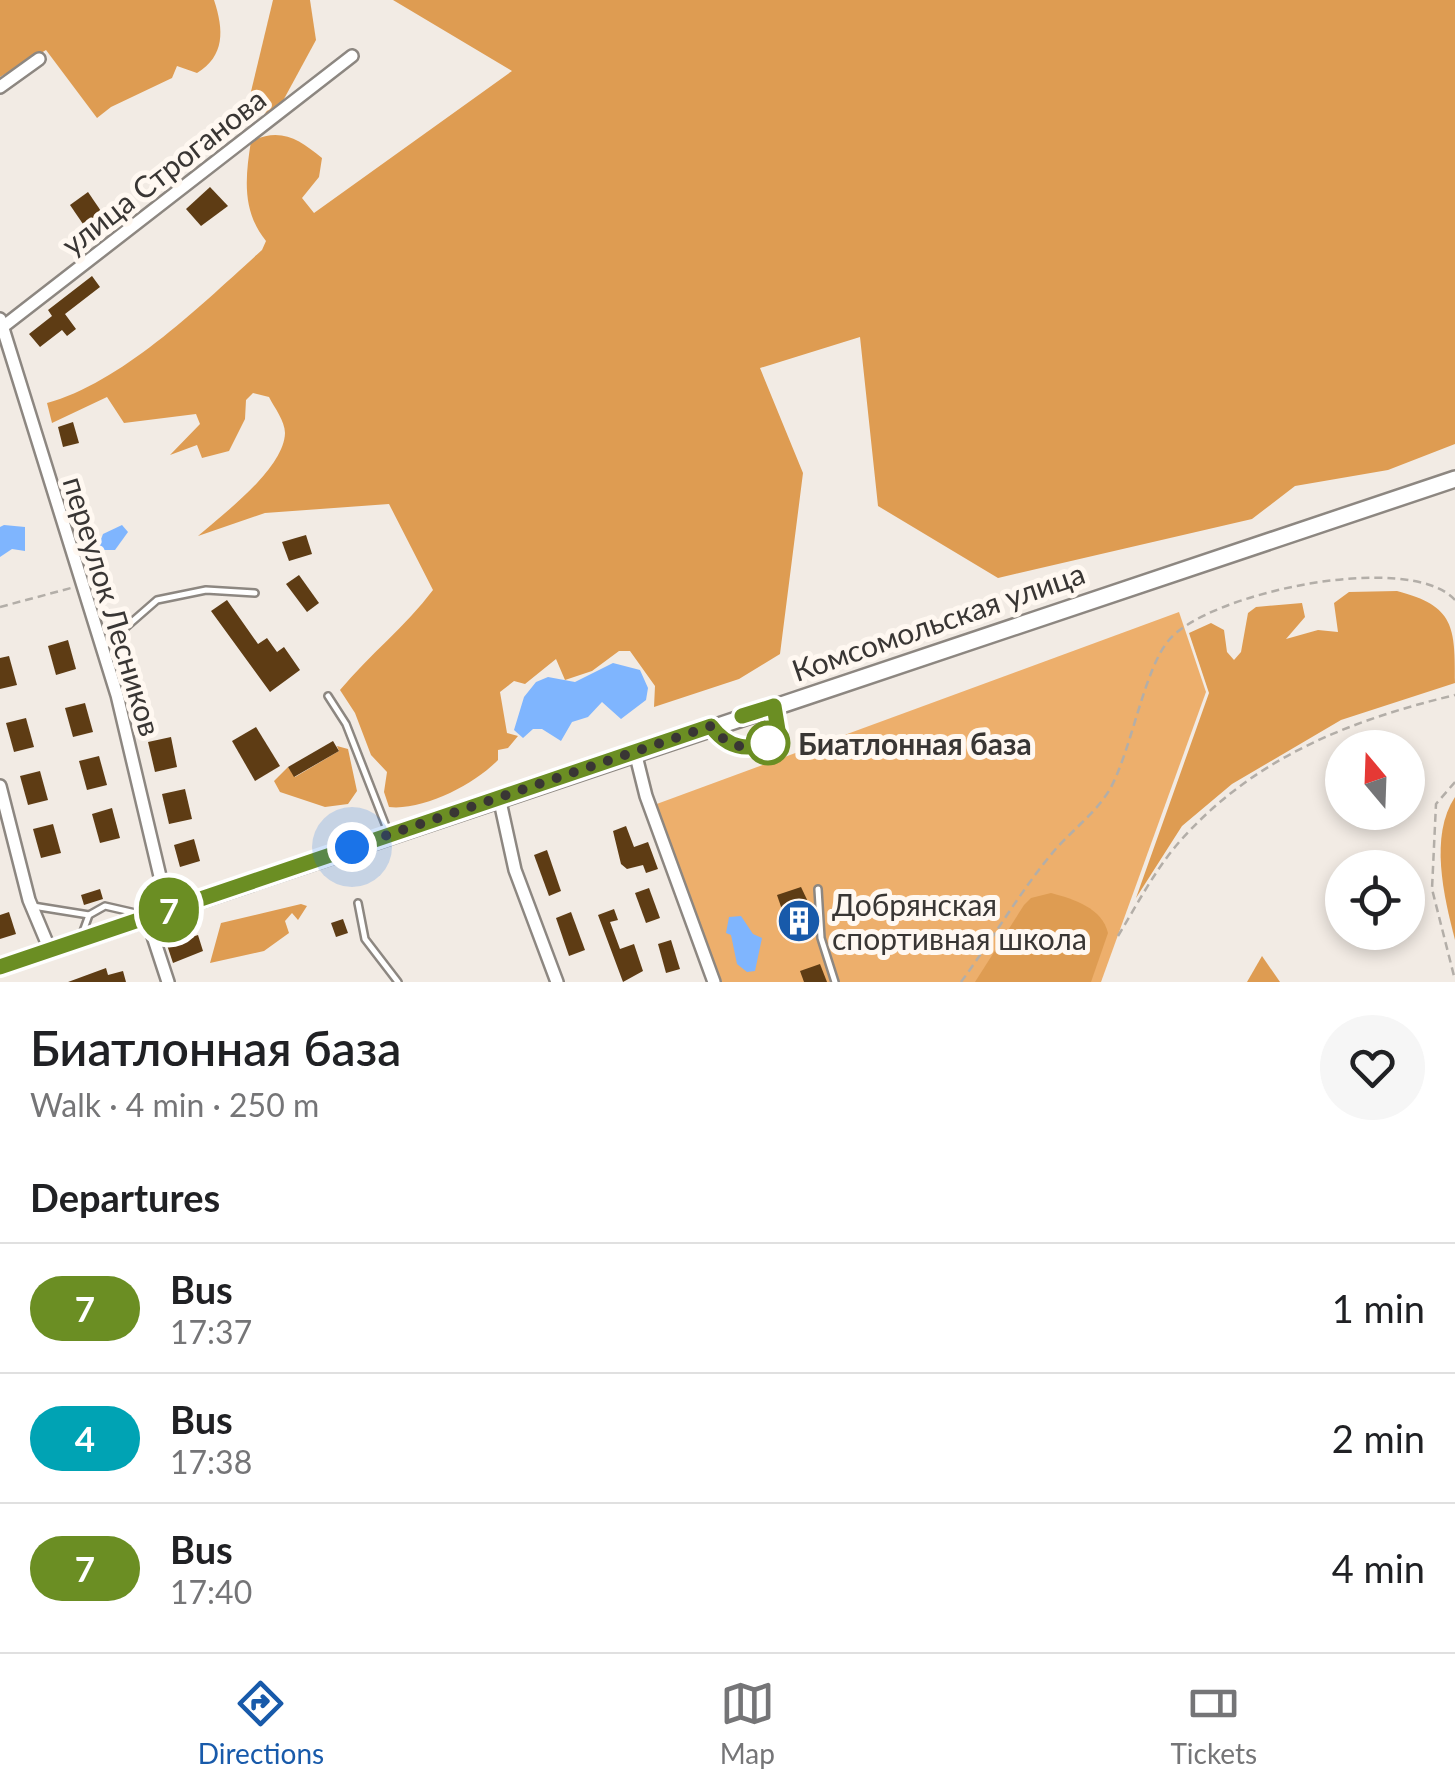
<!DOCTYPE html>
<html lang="en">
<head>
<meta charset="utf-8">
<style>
  :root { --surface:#fff; --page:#f6f6f6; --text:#202124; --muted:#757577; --line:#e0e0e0; --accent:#185aaa }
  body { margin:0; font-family:Lato,sans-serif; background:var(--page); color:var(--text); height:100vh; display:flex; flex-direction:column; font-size:38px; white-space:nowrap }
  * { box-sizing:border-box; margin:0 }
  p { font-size:32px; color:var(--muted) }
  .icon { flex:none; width:55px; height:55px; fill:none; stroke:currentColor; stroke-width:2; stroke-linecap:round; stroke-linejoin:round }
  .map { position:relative; height:982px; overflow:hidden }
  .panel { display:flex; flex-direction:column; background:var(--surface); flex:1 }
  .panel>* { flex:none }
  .badge { padding:0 20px; border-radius:32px; font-size:35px; line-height:65px }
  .needle { width:65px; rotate:341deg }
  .controls { position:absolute; left:1325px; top:730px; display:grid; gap:20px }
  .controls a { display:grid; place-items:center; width:100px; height:100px; border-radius:50%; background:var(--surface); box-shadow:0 5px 15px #0003; font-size:50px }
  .you { position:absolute; width:50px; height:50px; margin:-25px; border:8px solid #fff; border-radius:50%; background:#1a73e8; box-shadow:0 0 0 15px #1a73e833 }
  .map>.badge { position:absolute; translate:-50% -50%; box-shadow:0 0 0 5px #fff }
  h2 { padding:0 30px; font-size:38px; line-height:90px }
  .round { display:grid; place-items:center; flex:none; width:105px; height:105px; border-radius:52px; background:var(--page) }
  .head { display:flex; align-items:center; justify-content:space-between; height:170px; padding:0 30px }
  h1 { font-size:48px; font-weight:600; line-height:75px }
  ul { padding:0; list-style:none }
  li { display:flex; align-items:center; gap:30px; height:130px; padding:0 30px; border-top:2px solid var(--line) }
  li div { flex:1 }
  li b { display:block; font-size:38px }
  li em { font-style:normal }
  li .badge { min-width:110px; font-weight:700; text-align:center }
  .menu { display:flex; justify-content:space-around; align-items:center; height:140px; border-top:2px solid var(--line); background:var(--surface); font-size:28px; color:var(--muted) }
  .menu a { display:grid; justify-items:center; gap:5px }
  .menu .current { color:var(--accent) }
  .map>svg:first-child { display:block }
  .green { fill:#edaf6c }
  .forest { fill:#de9c52 }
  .water { fill:#7fb5fe }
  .building { fill:#5e3c14 }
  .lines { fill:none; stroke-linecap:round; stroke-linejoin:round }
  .service-casing { stroke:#8d8781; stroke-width:10 }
  .minor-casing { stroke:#8d8781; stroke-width:16 }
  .secondary-casing { stroke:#8d8781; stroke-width:20 }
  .path { stroke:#b3aea8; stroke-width:2.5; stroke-dasharray:8 5; stroke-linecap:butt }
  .service { stroke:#fff; stroke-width:5 }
  .minor { stroke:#fff; stroke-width:11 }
  .secondary { stroke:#fff; stroke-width:15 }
  .line-casing { stroke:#fff; stroke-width:22 }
  .line { stroke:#6b8e23; stroke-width:15 }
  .walk { stroke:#393634; stroke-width:10; stroke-dasharray:0 18 }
  .stop-dot { fill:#fff; stroke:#6b8e23; stroke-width:5 }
  .labels { text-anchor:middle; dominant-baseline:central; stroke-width:10; stroke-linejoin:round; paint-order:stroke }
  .street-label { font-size:30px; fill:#393634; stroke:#fff8f1 }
  .stop-label { font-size:30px; font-weight:bold; fill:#393634; stroke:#fff8f1; text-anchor:start }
  .poi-label { font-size:30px; fill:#393634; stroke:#fff8f1; text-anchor:start }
</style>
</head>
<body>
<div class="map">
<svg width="1455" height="982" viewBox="0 0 1455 982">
  <rect width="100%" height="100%" fill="#f2ebe4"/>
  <!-- green -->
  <path class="green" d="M 1179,612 L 1206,692 L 1101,982 L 722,982 L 654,805 Z"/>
  <!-- forest -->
  <g class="forest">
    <path d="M 0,0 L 214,0 C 224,30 225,56 197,73 L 177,66 L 172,78 L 111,107 L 97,118 L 46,50 L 0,77 Z"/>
    <path d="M 273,0 L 310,0 L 316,40 L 278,110 L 255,116 L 248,104 Z"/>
    <path d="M 393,0 L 1455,0 L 1455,444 L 1388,470 L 1295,486 L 1252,519 L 998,578 L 878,506 L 860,337 L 760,368 L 803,473 L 780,654 L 739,679 L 654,707 L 655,686 L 630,651 L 619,651 L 592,671 L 565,680 L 556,659 L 525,684 L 514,681 L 500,692 L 507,733 L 518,736 L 508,748 L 498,750 L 498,760 C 475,784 423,811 389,807 L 384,792 L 387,772 L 371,755 L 355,713 L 340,690 C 370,654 405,627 433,590 L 389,504 L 265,513 L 198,536 C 223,514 284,469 285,433 C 285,421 274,407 269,397 L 253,393 L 246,400 L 245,419 L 229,451 L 202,458 L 197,445 L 170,455 L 200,424 L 196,414 L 124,423 L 107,397 L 52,423 L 47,403 C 123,382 201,305 262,250 L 266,241 C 242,211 245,179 251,141 C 281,127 299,139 322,158 L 319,177 L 302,198 L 314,213 L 512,71 Z"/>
    <path d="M 1397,591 C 1455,606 1455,627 1455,683 L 1341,720 L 1232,784 L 1182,826 L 1136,898 L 1209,693 L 1189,633 L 1211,623 L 1224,630 L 1227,652 L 1234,660 L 1241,652 L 1248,613 L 1256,607 L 1302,603 L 1305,617 L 1286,639 L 1318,630 L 1338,632 L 1334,603 L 1349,592 Z"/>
    <path d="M 337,746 L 348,749 L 357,791 L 348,804 L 325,807 L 280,792 L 274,781 L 288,767 L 295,777 L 339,751 Z"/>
    <path d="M 1455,797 L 1455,940 C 1444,897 1429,836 1455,797 Z"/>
    <path d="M 1051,893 C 1074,899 1102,908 1108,933 L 1091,982 L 975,982 L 1024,905 L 1031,898 Z"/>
    <path d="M 301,904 L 307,906 L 298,920 L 292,913 L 285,921 L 289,933 L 264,951 L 210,963 L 221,923 Z"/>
    <path d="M 1262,956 L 1280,982 L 1247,982 Z"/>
  </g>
  <!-- water -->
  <g class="water">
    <path d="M 4,525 L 25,527 L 25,551 L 12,549 L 0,557 L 0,527 Z"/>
    <path d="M 122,525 L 128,532 L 115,550 L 103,550 L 99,545 L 103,534 Z"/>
    <path d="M 613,663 L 640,670 L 648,688 L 646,700 L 621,719 L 602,702 L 588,717 L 572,722 L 561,741 L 542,729 L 533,729 L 523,738 L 514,730 L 524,697 L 536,682 L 548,677 L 575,682 Z"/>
    <path d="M 741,916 L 753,934 L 762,938 L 755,971 L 747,972 L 737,964 L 731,935 L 726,933 L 729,917 Z"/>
  </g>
  <!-- building -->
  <g class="building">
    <path d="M 210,187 L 228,206 L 201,226 L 186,209 Z"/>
    <path d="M 88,192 L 103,214 L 85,227 L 70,205 Z"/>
    <path d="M 92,276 L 100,287 L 65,314 L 76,329 L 67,336 L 62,330 L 40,347 L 29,334 L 52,316 L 48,310 Z"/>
    <path d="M 73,422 L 79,443 L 63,447 L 58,427 Z"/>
    <path d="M 306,535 L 312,554 L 289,561 L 282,542 Z"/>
    <path d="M 299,575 L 319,603 L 307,612 L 286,584 Z"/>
    <path d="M 227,600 L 258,644 L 267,638 L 277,652 L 284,647 L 300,670 L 270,692 L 211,611 Z"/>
    <path d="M 68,640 L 76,669 L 56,675 L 48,646 Z"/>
    <path d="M 9,656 L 17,685 L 0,689 L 0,658 Z"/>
    <path d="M 85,703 L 93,732 L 73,737 L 65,708 Z"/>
    <path d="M 26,718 L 34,747 L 14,752 L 6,723 Z"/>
    <path d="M 256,727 L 280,766 L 255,781 L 232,741 Z"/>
    <path d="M 171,737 L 177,767 L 155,772 L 148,742 Z"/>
    <path d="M 333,741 L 339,751 L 294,777 L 288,767 Z"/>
    <path d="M 99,756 L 107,785 L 87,790 L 79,761 Z"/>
    <path d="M 40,771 L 48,800 L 28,805 L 20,776 Z"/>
    <path d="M 185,789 L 192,819 L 169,824 L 162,794 Z"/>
    <path d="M 112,808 L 120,838 L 100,843 L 92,814 Z"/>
    <path d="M 53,824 L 61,853 L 41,858 L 33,829 Z"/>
    <path d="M 626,826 L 634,847 L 648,842 L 658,869 L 646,873 L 643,865 L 627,869 L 621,864 L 613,831 Z"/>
    <path d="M 194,839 L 200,861 L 180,867 L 174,845 Z"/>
    <path d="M 547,850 L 561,891 L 549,896 L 534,855 Z"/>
    <path d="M 801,887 L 811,908 L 815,935 L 793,942 L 777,895 Z"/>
    <path d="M 649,888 L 660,918 L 646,923 L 635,893 Z"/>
    <path d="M 100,889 L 103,899 L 84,905 L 81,895 Z"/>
    <path d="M 614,909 L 618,920 L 610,922 L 620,949 L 634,944 L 643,971 L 623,982 L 598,915 Z"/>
    <path d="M 9,912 L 16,934 L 0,939 L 0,915 Z"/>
    <path d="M 571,912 L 585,950 L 569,956 L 556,918 Z"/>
    <path d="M 343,919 L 348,933 L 336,937 L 331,923 Z"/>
    <path d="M 198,935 L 203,951 L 173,963 L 167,945 Z"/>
    <path d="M 671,940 L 680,969 L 666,973 L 658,944 Z"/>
    <path d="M 820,964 L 827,982 L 804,982 L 800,971 Z"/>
    <path d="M 106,968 L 108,975 L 123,971 L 126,982 L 68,982 Z"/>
  </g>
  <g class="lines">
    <!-- service casing -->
    <g class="service-casing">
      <g id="service">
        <path d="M 102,648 L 157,600 L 206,590 L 255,593"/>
        <path d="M 328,696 L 346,724 L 389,834"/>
        <path d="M 716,733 C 734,749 759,755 777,735 L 775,712"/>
        <path d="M 818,889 L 821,938 L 835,982"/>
        <path d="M 358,903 L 365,939 L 398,982"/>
        <path d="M 33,906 L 89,915"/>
        <path d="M 81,937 L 89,915 L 105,906 L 140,914"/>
      </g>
    </g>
    <!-- minor casing -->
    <g class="minor-casing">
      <g id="minor">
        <path d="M 0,87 L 39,59"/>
        <path d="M 0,319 L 117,695 L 168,910"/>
        <path d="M 4,326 L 352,56"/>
        <path d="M 635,752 L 646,796 L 714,982"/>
        <path d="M 0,786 L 29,900 L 50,950"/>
        <path d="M 499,797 L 515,870 L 557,982"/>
        <path d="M 147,918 L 168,982"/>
      </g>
    </g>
    <!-- secondary casing -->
    <g class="secondary-casing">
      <path id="secondary" d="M 0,967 L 1455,479"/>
    </g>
    <!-- path -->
    <g class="path">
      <path d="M 0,607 L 71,588"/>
      <path d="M 1455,782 L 1436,804 L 1432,889 L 1455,980"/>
      <path d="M 1118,936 C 1138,903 1156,868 1181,840 C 1255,757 1351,720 1455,695"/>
      <path d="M 961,982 C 992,940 1021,890 1054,851 C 1072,830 1096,813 1110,789 C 1132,749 1144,669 1169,640 C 1208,593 1409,550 1455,600"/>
    </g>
    <!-- service -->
    <use href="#service" class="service"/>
    <!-- minor -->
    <use href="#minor" class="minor"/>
    <!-- secondary -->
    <use href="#secondary" class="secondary"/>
  </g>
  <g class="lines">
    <!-- line casing -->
    <g class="line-casing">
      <path id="line" d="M 0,967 L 711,726 C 728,749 749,752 774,740 L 778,730 L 774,706 L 742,716"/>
    </g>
    <!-- line -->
    <use href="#line" class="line"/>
    <!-- walk -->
    <path class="walk" d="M 352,847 L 711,726 C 727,747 745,751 768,743"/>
  </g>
  <!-- icons -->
  <defs>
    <g id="building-disc" transform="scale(2.25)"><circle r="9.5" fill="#185aaa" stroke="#fff8f1"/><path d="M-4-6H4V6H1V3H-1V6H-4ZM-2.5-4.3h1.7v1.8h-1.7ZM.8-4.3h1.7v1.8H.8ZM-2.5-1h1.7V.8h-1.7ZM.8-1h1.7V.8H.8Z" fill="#fff"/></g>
  </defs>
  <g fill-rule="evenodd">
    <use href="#building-disc" x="799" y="921"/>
  </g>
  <!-- markers -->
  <circle class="stop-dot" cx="768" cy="743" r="20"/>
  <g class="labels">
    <!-- street labels -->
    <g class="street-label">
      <text transform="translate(163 171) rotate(-38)">улица Строганова</text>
      <text transform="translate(113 606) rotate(73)">переулок Лесников</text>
      <text transform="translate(938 621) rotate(-19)">Комсомольская улица</text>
    </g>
    <!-- stop labels -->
    <g class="stop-label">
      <text x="798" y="743">Биатлонная база</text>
    </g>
    <!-- poi labels -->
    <g class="poi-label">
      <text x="832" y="904">Добрянская<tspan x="832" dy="34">спортивная школа</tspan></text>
    </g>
  </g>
</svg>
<div class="controls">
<a><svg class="needle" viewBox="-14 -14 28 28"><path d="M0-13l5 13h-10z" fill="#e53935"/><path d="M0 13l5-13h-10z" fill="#757577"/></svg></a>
<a><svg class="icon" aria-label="locate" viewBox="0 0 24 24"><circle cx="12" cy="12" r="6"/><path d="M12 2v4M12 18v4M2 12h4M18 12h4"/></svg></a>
</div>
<div class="you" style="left:352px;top:847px"></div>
<b class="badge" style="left:169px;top:910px;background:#6b8e23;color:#fff">7</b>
</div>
<section class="panel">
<div class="head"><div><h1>Биатлонная база</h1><p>Walk · 4 min · 250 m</p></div><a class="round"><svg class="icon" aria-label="heart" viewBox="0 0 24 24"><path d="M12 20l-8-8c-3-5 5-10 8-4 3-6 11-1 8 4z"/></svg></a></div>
<h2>Departures</h2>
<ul>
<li><span class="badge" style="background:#6b8e23;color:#fff">7</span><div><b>Bus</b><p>17:37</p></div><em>1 min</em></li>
<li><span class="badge" style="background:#00a3b4;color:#fff">4</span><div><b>Bus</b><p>17:38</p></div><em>2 min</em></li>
<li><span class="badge" style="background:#6b8e23;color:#fff">7</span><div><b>Bus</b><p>17:40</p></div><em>4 min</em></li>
</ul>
</section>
<nav class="menu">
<a class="current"><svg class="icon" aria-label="directions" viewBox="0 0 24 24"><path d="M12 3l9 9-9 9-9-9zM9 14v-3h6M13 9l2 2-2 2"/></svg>Directions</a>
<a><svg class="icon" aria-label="map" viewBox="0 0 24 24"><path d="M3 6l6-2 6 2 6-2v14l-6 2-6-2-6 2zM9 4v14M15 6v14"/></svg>Map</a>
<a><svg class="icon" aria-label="tickets" viewBox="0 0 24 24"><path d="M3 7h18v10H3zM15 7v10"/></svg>Tickets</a>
</nav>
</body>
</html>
